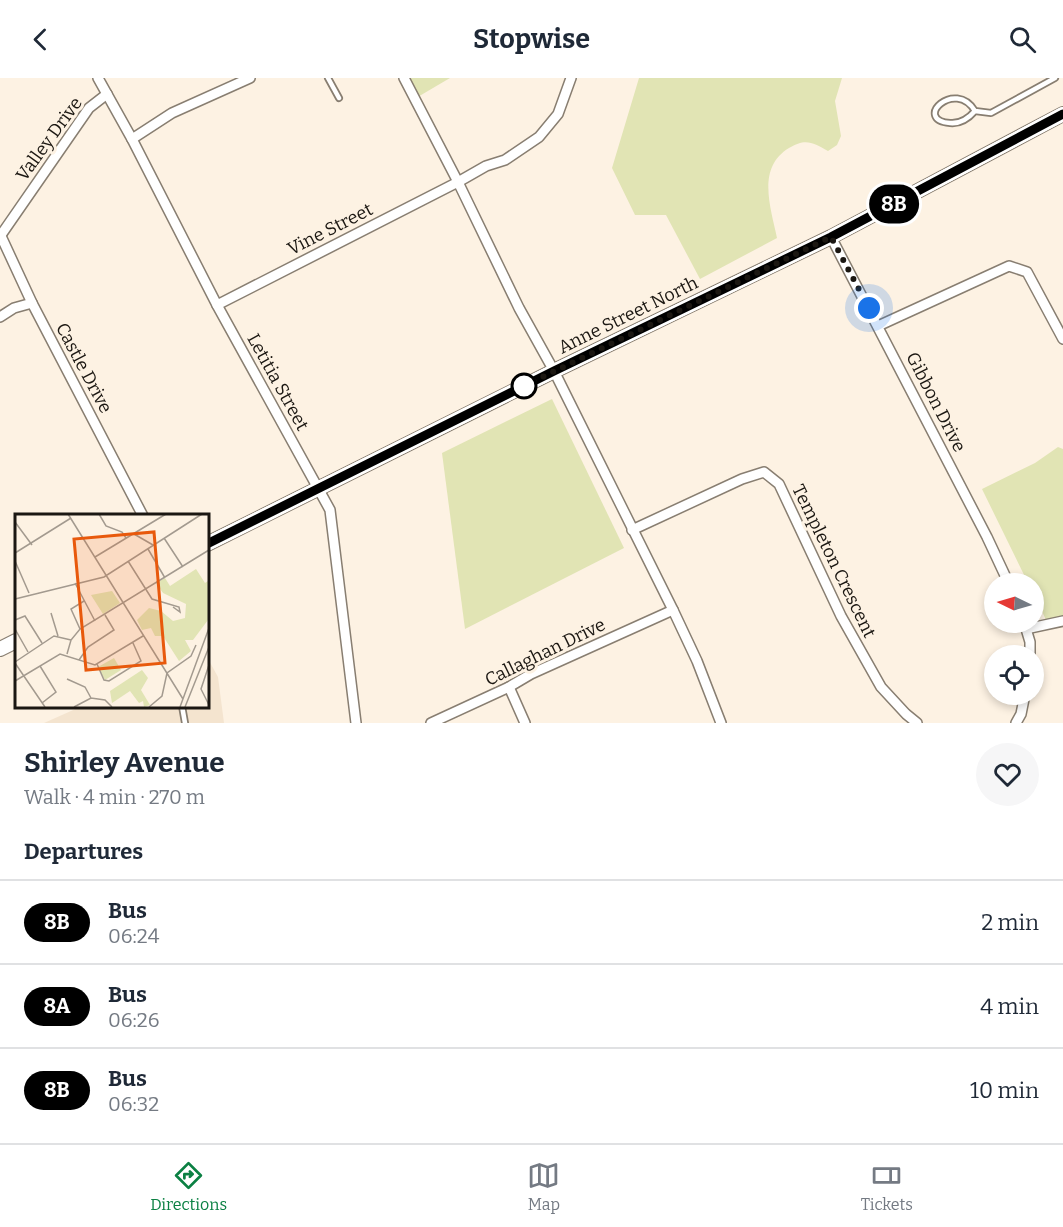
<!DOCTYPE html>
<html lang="en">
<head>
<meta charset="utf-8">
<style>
  :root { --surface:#fff; --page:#f6f6f7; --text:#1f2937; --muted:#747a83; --line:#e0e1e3; --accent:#0b8043 }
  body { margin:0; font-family:Bitter,serif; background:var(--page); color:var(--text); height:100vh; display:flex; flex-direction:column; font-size:22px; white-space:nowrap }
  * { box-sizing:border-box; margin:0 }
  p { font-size:20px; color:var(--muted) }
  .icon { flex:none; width:33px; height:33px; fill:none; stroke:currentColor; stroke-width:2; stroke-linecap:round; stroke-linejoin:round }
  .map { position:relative; height:645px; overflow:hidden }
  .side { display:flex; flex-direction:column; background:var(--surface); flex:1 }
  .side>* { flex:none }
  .badge { padding:0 12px; border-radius:20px; font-size:21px; line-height:39px }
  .needle { width:39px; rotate:275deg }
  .tools { position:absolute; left:984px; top:495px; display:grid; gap:12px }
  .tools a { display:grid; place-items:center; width:60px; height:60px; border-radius:50%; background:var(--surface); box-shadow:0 3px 9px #0003; font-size:30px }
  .you { position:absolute; width:30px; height:30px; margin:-15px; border:4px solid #fff; border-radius:50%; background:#1a73e8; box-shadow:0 0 0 9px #1a73e833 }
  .map>.badge { position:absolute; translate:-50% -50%; box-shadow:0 0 0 3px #fff }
  h2 { padding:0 24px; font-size:22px; line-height:54px }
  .round { display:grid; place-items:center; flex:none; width:63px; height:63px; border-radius:32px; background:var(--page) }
  .summary { display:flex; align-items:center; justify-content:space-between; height:102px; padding:0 24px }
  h1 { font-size:28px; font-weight:700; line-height:45px }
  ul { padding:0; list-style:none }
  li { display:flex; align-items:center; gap:18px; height:84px; padding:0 24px; border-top:2px solid var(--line) }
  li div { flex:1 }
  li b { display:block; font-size:22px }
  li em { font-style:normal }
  li .badge { min-width:66px; font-weight:700; text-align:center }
  header { display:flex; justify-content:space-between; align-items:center; height:78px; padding:0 24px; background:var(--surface); font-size:27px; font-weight:700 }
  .tab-bar { display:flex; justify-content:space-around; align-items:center; height:84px; border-top:2px solid var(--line); background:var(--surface); font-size:16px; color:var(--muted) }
  .tab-bar a { display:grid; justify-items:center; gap:3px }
  .tab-bar .active { color:var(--accent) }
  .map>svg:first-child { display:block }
  .built { fill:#f4e4cf }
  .green { fill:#e1e4b4 }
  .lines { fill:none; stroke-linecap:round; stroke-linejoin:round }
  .lane-casing { stroke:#887e71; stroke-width:8 }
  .street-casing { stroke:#887e71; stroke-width:12 }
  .secondary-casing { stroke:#887e71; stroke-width:16 }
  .lane { stroke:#fff; stroke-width:4.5 }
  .street { stroke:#fff; stroke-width:9 }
  .secondary { stroke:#fff; stroke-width:14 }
  .line-casing { stroke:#fff; stroke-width:14 }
  .line { stroke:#000; stroke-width:9 }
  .walk { stroke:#1b1712; stroke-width:6; stroke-dasharray:0 10.8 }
  .stop-dot { fill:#fff; stroke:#000; stroke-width:3 }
  .labels { text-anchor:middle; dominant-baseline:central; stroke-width:6; stroke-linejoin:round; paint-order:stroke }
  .street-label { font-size:18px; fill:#1b1712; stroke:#fdf2e3 }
  .inset-road { fill:none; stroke:#a39a8f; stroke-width:1.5 }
  .view { fill:#e8590c; fill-opacity:0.15; stroke:#e8590c; stroke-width:3 }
  .inset-edge { fill:none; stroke:#1b1712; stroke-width:3 }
</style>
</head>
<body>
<header><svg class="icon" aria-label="back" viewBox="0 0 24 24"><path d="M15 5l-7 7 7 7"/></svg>Stopwise<svg class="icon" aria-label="search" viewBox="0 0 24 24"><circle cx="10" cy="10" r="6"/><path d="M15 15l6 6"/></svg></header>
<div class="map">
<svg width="1063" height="645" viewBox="0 0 1063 645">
  <rect width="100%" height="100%" fill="#fdf2e3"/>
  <!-- built -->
  <path class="built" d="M 207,579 L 218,599 L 224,645 L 44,645 L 80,629 L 207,628 Z"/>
  <!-- green -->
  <g class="green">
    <path d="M 406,0 L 450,0 L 416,20 Z"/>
    <path d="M 639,0 L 842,0 L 835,23 L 841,58 L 837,67 L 828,73 C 813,64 805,60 789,70 C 756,90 771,130 777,160 L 700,201 L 666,137 L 635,137 L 612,90 Z"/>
    <path d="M 552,321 L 624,470 L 465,551 L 442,375 Z"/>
    <path d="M 1058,369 L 1063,371 L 1063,539 L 1046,542 L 1034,516 L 1034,506 L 1028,505 L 982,411 L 1035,385 Z"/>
  </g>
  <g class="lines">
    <!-- lane casing -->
    <g class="lane-casing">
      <g id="lane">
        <path d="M 328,0 L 339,20"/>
        <path d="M 975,33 C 955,0 912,42 950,45 C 960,46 968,41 975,33 L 991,35 L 1055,0"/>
        <path d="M 182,628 L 185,645"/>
      </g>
    </g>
    <!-- street casing -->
    <g class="street-casing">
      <g id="street">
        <path d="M 98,0 L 132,61 L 217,227 L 330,432 L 356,645"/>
        <path d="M 404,0 L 458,104 L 519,230 L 554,293 L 673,532 L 697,583 L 721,645"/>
        <path d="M 132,61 L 172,35 L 250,0"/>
        <path d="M 0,156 L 32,225 L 143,438"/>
        <path d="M 1,157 L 89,30 L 107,16"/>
        <path d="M 831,159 L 987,459 L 1009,506"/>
        <path d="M 217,227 L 458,104 L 486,88 L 505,82 L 539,59 L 558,36 L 571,0"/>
        <path d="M 0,239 L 14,230 L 32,225"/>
        <path d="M 878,248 L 1009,188 L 1027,194 L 1063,261"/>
        <path d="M 632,452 L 742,401 L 764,394 L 779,406 L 841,538 L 881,609 L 906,636 L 917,645"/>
        <path d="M 1024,544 L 1030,564 L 1030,578"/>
        <path d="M 1026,551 L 1063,543"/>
        <path d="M 509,609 L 525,645"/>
        <path d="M 431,645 L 509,609 L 531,596 L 673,532"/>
        <path d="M 1016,645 L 1021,636 L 1025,616"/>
      </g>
    </g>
    <!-- secondary casing -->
    <g class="secondary-casing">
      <g id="secondary">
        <path d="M 207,466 L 554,293 L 831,159 L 1063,36"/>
        <path d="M 0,571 L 16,563"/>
      </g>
    </g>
    <!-- lane -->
    <use href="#lane" class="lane"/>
    <!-- street -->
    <use href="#street" class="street"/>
    <!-- secondary -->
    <use href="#secondary" class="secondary"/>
  </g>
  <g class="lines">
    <!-- line casing -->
    <g class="line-casing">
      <path id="line" d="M 207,466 L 554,293 L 831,159 L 1063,36"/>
    </g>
    <!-- line -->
    <use href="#line" class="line"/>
    <!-- walk -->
    <path class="walk" d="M 524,308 L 831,159 L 869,230"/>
  </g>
  <!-- markers -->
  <circle class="stop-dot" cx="524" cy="308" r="12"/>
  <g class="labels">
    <!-- street labels -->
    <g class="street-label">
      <text transform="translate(49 61) rotate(-54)">Valley Drive</text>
      <text transform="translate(330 151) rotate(-27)">Vine Street</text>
      <text transform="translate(628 237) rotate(-26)">Anne Street North</text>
      <text transform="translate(84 290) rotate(62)">Castle Drive</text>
      <text transform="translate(278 304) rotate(61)">Letitia Street</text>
      <text transform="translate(936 324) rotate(63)">Gibbon Drive</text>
      <text transform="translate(834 483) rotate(64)">Templeton Crescent</text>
      <text transform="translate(545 574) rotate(-26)">Callaghan Drive</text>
    </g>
  </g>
  <!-- overview -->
  <g transform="translate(15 436)">
    <rect width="194" height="194" fill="#fdf2e3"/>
    <path d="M 181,55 L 190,69 L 193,67 L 193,106 L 178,126 L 170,126 L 176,137 L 164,147 L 148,122 L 140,122 L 136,114 L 127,116 L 122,106 L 134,94 L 146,97 L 158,107 L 170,104 L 171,90 L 148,79 L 141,69 L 150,64 L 155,72 ZM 97,77 L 105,89 L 88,100 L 76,81 ZM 99,144 L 106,156 L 90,166 L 83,153 ZM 127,156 L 133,164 L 126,176 L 135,191 L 129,193 L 128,187 L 124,189 L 115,177 L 97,189 L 95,177 Z" fill="#e1e4b4"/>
    <path class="inset-road" d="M 53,0 L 168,185M 84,0 L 91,12 L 107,18 L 111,24M 0,8 L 17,31M 119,20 L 138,31M 149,24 L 168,53M 133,35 L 150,64M 0,39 L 56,4M 80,43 L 151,0M 0,47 L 14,79M 113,47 L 137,85 L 164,93 L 165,98 L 158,93M 60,69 L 80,107M 0,85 L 89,63 L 187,0M 36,99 L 43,122M 0,106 L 10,102 L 27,129M 0,115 L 13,138M 65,115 L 56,95 L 69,87M 52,140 L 56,126 L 65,115 L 194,36M 64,146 L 73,133 L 99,116 L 90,101M 0,148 L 39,122 L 56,126M 0,149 L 30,193M 82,150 L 89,166 L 94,167 L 126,147 L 118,129M 194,151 L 186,175 L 194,191M 25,152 L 41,178 L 27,189M 52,165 L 70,173 L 76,184M 0,167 L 45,140 L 80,151 L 128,122M 59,193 L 76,184 L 90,186 L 97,193M 134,193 L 147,182 L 152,159 L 176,142 L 181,131M 165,193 L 194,114M 170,193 L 194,133"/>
    <path class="view" d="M 139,18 L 150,149 L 71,156 L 59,25 Z"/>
    <rect width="194" height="194" class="inset-edge"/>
  </g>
</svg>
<div class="tools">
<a><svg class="needle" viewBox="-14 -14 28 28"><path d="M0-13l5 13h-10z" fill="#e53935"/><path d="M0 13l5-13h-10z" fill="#747a83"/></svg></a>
<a><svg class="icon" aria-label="locate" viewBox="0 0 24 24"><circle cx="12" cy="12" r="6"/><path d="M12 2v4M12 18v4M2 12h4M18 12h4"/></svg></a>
</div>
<div class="you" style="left:869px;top:230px"></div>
<b class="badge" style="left:894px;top:126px;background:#000;color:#fff">8B</b>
</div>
<section class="side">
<div class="summary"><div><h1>Shirley Avenue</h1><p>Walk · 4 min · 270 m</p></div><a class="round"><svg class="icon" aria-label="heart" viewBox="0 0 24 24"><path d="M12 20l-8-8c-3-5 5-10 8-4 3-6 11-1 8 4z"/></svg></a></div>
<h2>Departures</h2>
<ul>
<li><span class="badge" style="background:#000;color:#fff">8B</span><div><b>Bus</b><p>06:24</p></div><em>2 min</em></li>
<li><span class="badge" style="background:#000;color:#fff">8A</span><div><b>Bus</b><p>06:26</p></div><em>4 min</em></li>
<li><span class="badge" style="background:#000;color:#fff">8B</span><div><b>Bus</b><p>06:32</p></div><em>10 min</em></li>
</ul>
</section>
<nav class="tab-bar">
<a class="active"><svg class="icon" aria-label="directions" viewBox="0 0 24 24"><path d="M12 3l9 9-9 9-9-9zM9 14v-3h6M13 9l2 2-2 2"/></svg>Directions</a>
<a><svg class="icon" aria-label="map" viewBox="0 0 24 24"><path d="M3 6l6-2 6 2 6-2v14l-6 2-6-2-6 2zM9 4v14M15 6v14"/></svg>Map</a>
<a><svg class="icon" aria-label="tickets" viewBox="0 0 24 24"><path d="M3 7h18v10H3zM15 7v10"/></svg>Tickets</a>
</nav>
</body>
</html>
